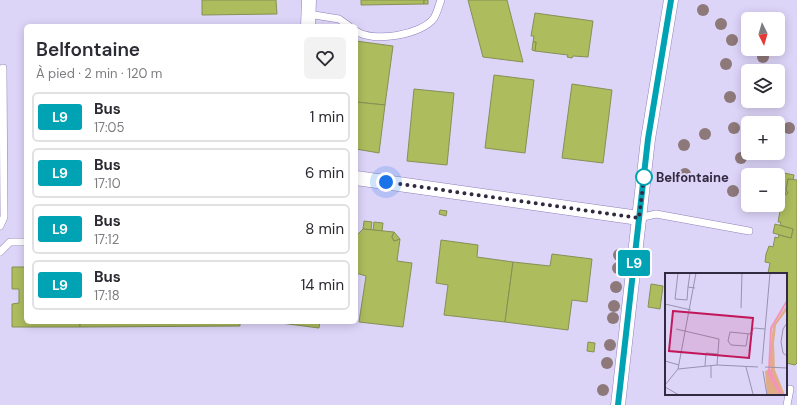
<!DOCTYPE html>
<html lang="fr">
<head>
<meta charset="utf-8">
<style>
  :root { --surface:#fff; --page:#f2f2f3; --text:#2b2b33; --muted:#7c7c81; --line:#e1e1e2 }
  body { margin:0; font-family:"DM Sans",sans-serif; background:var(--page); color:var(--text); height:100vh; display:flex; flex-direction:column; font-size:15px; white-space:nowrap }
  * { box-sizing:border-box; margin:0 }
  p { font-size:13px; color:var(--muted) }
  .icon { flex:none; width:22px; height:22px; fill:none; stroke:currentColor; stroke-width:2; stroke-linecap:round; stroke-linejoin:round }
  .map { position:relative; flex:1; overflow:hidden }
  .side { position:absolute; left:24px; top:24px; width:334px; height:300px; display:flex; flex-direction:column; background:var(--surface); border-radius:6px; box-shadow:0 2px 10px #0003 }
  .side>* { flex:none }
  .badge { padding:0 8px; border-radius:3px; font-size:14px; line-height:26px }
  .needle { width:26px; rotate:175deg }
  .tools { position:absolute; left:741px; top:12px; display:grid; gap:8px }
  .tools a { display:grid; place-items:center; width:44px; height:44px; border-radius:6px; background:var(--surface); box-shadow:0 2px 10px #0003; font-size:20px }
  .you { position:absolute; width:20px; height:20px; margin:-10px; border:3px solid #fff; border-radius:50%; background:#1a73e8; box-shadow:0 0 0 6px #1a73e833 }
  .map>.badge { position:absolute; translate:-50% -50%; box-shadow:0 0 0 2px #fff }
  .round { display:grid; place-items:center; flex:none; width:42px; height:42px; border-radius:6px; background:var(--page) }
  .overview { display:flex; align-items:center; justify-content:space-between; height:68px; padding:0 12px }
  h1 { font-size:19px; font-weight:600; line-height:30px }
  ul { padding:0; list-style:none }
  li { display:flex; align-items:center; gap:12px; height:50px; margin:0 8px 6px; padding:0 4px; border:2px solid var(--line); border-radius:6px }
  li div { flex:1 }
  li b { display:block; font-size:15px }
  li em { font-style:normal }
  li .badge { min-width:44px; font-weight:700; text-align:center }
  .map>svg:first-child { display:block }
  .building { fill:#adbc5d; stroke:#869055 }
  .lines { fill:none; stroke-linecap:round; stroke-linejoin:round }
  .service-casing { stroke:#9081b8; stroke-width:8 }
  .minor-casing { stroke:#9081b8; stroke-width:15 }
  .service { stroke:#fff; stroke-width:7 }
  .minor { stroke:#fff; stroke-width:14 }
  .tree { fill:#8d787a }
  .line-casing { stroke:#fff; stroke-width:9 }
  .line { stroke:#00a3b4; stroke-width:6 }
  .walk { stroke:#312a41; stroke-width:4; stroke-dasharray:0 7.2 }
  .stop-dot { fill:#fff; stroke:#00a3b4; stroke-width:2 }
  .labels { text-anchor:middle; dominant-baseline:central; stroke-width:4; stroke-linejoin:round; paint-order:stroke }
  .stop-label { font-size:13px; font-weight:bold; fill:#312a41; stroke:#ddd5f8; text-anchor:start }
  .inset-river { fill:none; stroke:#f495b8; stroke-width:2 }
  .inset-road { fill:none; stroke:#9891af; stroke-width:1 }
  .view { fill:#c2185b; fill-opacity:0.15; stroke:#c2185b; stroke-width:2 }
  .inset-edge { fill:none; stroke:#312a41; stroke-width:2 }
</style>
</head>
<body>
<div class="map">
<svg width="797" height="405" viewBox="0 0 797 405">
  <rect width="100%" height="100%" fill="#ddd5f8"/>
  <!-- building -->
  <g class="building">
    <path d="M 202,0 L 276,0 L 277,14 L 202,15 Z"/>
    <path d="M 361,0 L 424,0 L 424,4 L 361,5 Z"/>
    <rect x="424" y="0" width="4" height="4"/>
    <path d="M 468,0 L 507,0 L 523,62 L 483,57 Z"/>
    <path d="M 535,13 L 593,21 L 588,57 L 573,56 L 572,58 L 567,57 L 568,55 L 535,51 L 536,42 L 533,42 L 534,36 L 531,36 Z"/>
    <path d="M 356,41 L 393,46 L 385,105 L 356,102 Z"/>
    <path d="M 533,42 L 536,42 L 535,51 L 532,50 Z"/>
    <path d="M 494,75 L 534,80 L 525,153 L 485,148 Z"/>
    <path d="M 572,84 L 612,90 L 603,163 L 562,158 Z"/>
    <path d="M 414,89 L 454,93 L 447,165 L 407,161 Z"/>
    <path d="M 356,102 L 385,105 L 379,153 L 356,149 Z"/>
    <path d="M 784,173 L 794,175 L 793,180 L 788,179 L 786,190 L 788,193 L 786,195 L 784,190 L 778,189 L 780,177 L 782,177 Z"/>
    <path d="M 788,179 L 797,180 L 797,363 L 795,365 L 786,363 L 786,274 L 768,273 L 770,263 L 765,262 L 766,254 L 769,246 L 773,247 L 775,237 L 778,238 L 779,235 L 791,238 L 793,229 L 780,225 L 781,222 L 778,222 L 780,211 L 770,208 L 770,205 L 778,205 L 778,189 L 784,190 L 786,195 L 788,193 L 786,190 Z"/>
    <path d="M 440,210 L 447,211 L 446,216 L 439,214 Z"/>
    <path d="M 364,221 L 372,222 L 371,230 L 363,229 Z"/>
    <path d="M 374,222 L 383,223 L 382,231 L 373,230 Z"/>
    <path d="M 775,224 L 793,229 L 791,238 L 773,233 Z"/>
    <path d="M 363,229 L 394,232 L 392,237 L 394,241 L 400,239 L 397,261 L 412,263 L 403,327 L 359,322 L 366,276 L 356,273 L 356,236 Z"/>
    <path d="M 394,232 L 400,239 L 394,241 L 392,237 Z"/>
    <path d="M 441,240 L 478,245 L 477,257 L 513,262 L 505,322 L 444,315 L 448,285 L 436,283 Z"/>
    <path d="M 552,254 L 592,259 L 587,302 L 572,300 L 568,330 L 505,322 L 513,262 L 550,266 Z"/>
    <path d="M 12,267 L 26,267 L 26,322 L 80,322 L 80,327 L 12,327 L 12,304 L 19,303 L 19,289 L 12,289 Z"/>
    <path d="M 651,284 L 663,286 L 660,309 L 648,307 Z"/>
    <path d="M 80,322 L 240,322 L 240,326 L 80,327 Z"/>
    <path d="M 273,322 L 320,322 L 319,328 Z"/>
    <path d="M 588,342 L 595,343 L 594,352 L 587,351 Z"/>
  </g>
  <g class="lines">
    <!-- service casing -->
    <g class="service-casing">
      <g id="service">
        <path d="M 308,14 L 339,19 L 349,26"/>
        <path d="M 356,31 C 373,43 422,35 434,18 C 437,13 439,5 441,0"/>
        <path d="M 639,218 L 656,214 L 749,231"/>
        <path d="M 0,226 L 4,217 L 3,68"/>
        <path d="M 0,252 L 10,242 L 26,242"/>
        <path d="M 787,405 L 790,389"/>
      </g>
    </g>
    <!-- minor casing -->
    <g class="minor-casing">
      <g id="minor">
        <path d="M 308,26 L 309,0"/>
        <path d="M 356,178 L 639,218"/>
        <path d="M 618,405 L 648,139 L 671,0"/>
      </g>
    </g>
    <!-- service -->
    <use href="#service" class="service"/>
    <!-- minor -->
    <use href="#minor" class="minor"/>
  </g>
  <!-- trees -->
  <g class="tree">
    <circle cx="703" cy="10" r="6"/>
    <circle cx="721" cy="24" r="6"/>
    <circle cx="732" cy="40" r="6"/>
    <circle cx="763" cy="57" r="6"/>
    <circle cx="726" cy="64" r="6"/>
    <circle cx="730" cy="97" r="6"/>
    <circle cx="734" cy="128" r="6"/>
    <circle cx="789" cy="128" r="6"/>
    <circle cx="705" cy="134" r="6"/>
    <circle cx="684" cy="145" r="6"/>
    <circle cx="741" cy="158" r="6"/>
    <circle cx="685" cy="174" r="6"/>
    <circle cx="733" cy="191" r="6"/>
    <circle cx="619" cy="255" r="6"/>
    <circle cx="618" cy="268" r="6"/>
    <circle cx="616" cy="287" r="6"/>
    <circle cx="614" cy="306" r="6"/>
    <circle cx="613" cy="318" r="6"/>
    <circle cx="610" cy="345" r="6"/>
    <circle cx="607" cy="363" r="6"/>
    <circle cx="603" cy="390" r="6"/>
  </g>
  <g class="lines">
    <!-- line casing -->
    <g class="line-casing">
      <path id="line" d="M 618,405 L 648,139 L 671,0"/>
    </g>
    <!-- line -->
    <use href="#line" class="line"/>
    <!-- walk -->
    <path class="walk" d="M 386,182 L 639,218 L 644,177"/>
  </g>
  <!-- markers -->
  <circle class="stop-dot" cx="644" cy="177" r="8"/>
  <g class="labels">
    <!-- stop labels -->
    <g class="stop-label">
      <text x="656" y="177">Belfontaine</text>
    </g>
  </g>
  <!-- overview -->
  <g transform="translate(665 273)">
    <rect width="122" height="122" fill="#ddd5f8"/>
    <path d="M 122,32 L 122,37 L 111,52 L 109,70 L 110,97 L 120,122 L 102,122 L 100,98 L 106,96 L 104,89 L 108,53 Z" fill="#e1ad89"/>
    <path d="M 106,96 L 108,102 L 118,122 L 115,122 L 104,104 L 102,97 Z" fill="#f495b8"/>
    <path class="inset-river" d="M 104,97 L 106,55 L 122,28"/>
    <path class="inset-road" d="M 13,0 L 10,26 L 22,27 L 23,14 L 30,15M 23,14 L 25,0M 0,31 L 26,37M 76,35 L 77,0M 122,50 L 118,56 L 116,69 L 118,80 L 122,83M 11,56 L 54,66 L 52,92M 83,61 L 81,73 L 66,72 L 63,68 L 65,59 L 85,61 L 89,55 L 100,56M 84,78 L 87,60M 0,88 L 14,92M 97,91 L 105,0M 40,93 L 41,80 L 53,81M 81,94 L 88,121M 100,94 L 122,95M 13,96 L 52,92 L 93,94M 98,98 L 102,122M 46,105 L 46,92M 0,112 L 13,96 L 31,0M 0,114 L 14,122"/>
    <path class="view" d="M 8,38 L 88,45 L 84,85 L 4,78 Z"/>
    <rect width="122" height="122" class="inset-edge"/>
  </g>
</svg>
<div class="tools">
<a><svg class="needle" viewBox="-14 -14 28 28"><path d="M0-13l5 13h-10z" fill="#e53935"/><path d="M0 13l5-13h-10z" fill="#7c7c81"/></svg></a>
<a><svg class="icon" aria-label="layers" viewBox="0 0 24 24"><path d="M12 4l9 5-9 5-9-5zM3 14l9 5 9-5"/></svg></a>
<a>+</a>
<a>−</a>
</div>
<div class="you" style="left:386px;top:182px"></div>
<b class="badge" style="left:634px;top:263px;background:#00a3b4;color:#fff">L9</b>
<section class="side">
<div class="overview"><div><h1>Belfontaine</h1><p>À pied · 2 min · 120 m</p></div><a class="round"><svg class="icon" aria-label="heart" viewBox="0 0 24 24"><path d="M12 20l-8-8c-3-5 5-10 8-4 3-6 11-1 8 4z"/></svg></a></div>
<ul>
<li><span class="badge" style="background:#00a3b4;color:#fff">L9</span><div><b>Bus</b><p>17:05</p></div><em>1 min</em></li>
<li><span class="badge" style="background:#00a3b4;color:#fff">L9</span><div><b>Bus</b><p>17:10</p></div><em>6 min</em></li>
<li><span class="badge" style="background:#00a3b4;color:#fff">L9</span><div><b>Bus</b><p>17:12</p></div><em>8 min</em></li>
<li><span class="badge" style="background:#00a3b4;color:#fff">L9</span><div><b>Bus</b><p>17:18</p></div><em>14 min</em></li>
</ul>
</section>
</div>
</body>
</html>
